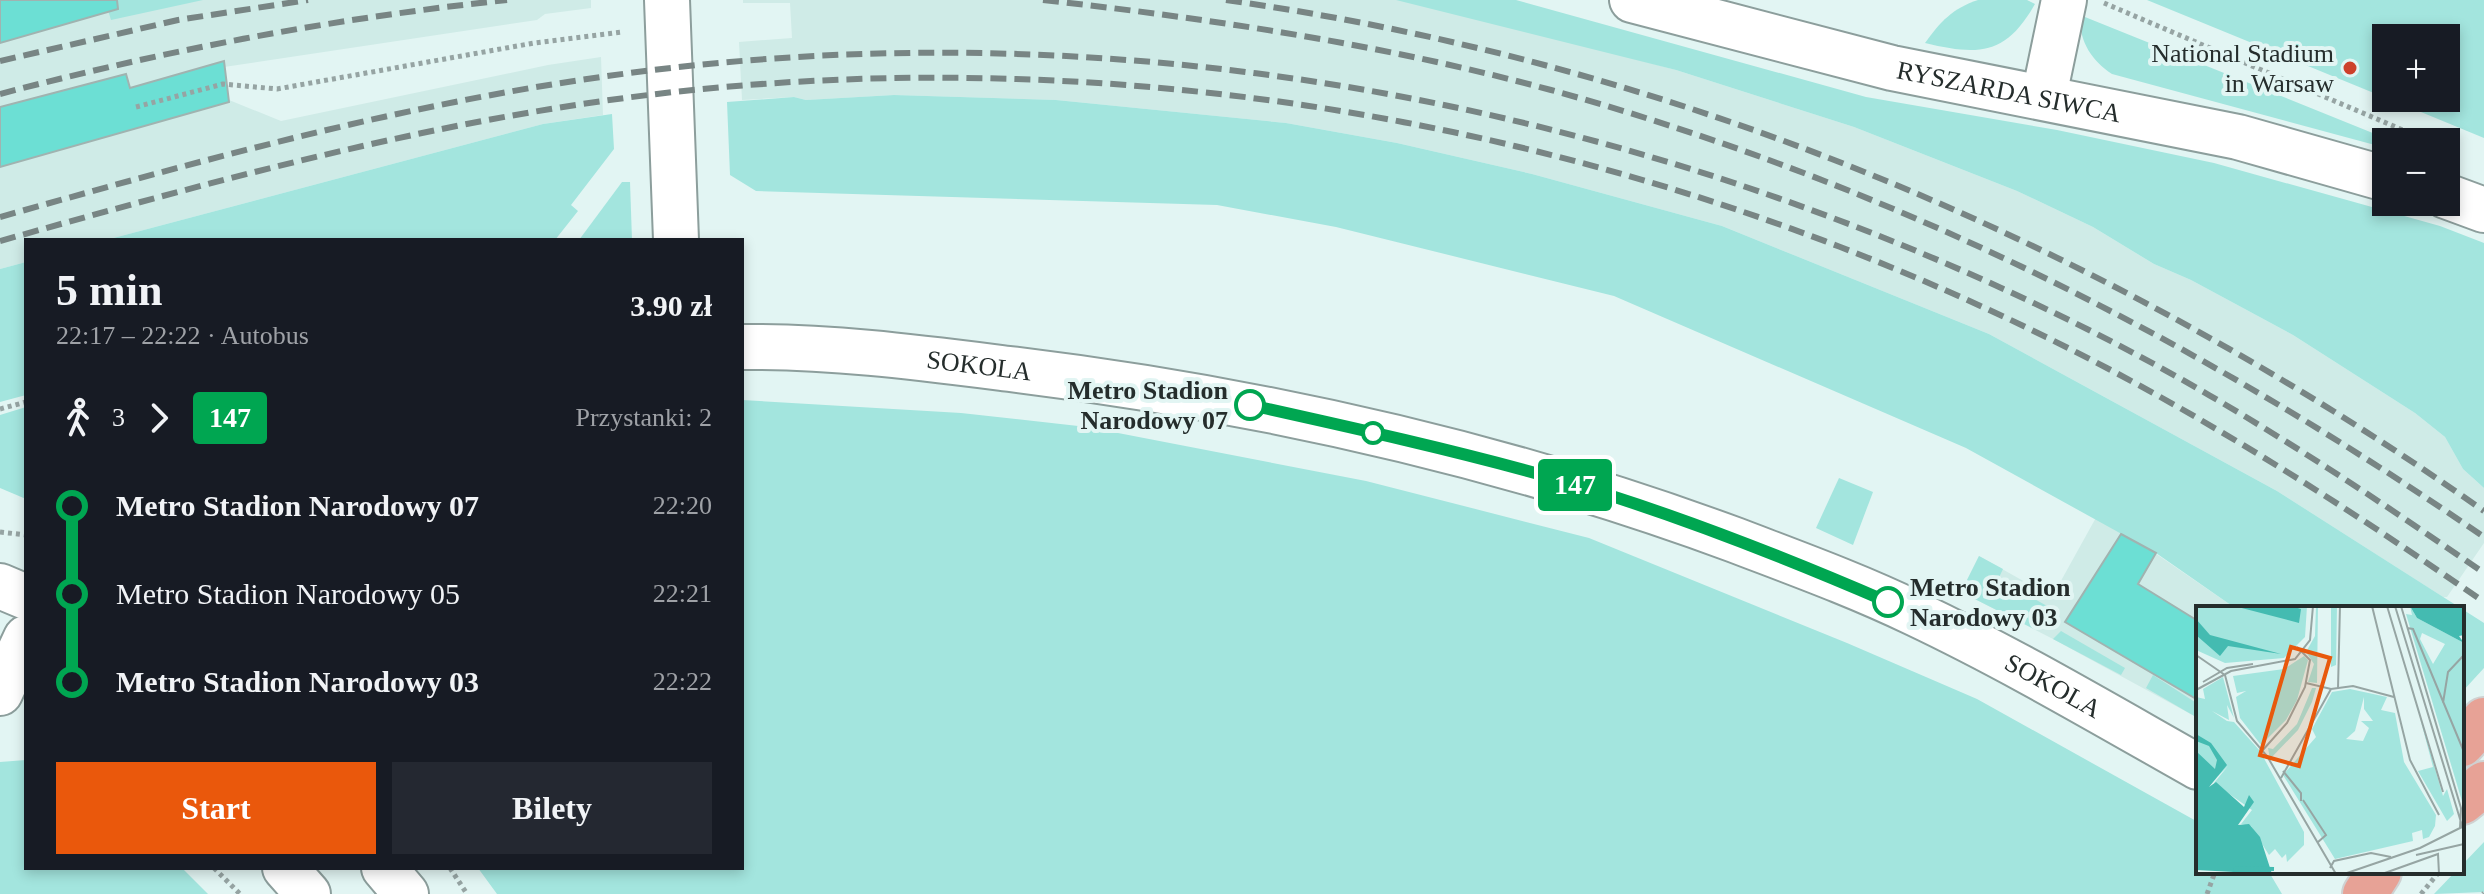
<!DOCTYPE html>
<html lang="pl">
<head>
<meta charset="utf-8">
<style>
  :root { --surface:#171b24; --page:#242831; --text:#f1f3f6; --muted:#9ea1a6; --accent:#ea580c }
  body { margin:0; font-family:Georgia,serif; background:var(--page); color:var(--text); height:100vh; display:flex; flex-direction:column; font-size:30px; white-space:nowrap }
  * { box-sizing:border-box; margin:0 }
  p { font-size:26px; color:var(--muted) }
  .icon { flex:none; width:44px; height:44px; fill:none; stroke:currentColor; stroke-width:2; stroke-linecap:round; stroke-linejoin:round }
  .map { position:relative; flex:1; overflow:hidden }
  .panel { position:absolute; left:24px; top:238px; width:720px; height:632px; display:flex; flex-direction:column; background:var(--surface); border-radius:0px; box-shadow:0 4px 12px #0003 }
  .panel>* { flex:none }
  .badge { padding:0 16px; border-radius:6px; font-size:28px; line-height:52px }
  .buttons { position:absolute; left:2372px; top:24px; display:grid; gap:16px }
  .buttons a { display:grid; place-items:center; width:88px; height:88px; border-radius:0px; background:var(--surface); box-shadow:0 4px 12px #0003; font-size:40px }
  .map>.badge { position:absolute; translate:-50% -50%; box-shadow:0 0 0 4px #fff }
  .legs { display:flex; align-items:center; gap:12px; height:88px; padding:0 32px; font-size:26px }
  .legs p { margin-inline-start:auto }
  .headline { display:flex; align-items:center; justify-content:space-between; height:136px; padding:0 32px }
  h1 { font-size:44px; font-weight:600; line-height:60px }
  .primary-button { display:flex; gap:16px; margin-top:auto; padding:16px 32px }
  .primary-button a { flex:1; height:92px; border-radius:0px; background:var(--accent); color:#fff; font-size:32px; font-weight:600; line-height:92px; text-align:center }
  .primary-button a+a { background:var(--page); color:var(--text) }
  ul { padding:0 32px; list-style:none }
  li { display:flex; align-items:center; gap:28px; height:88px; font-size:30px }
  li i { display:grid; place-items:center; width:12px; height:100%; margin:0 10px; background:currentColor }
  li i::after { content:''; width:20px; height:20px; margin:-10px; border:6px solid; border-radius:50%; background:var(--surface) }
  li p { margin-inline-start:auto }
  li:first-child i { background:linear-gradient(#0000 50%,currentColor 0) }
  li:last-child i { background:linear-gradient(currentColor 50%,#0000 0) }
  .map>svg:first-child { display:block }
  .built { fill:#cfebe7 }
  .green { fill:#a3e5de }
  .building { fill:#6cdfd4; stroke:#a0b3b0; stroke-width:2 }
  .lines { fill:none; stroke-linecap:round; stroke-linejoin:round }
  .minor-casing { stroke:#8c9e9c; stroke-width:48 }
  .major-casing { stroke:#cfd1d1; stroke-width:48 }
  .path { stroke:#96a4a3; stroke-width:5; stroke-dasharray:4 4; stroke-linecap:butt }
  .minor { stroke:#fff; stroke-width:44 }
  .major { stroke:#e7a296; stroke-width:44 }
  .rail { stroke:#788584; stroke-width:6; stroke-dasharray:16 8; stroke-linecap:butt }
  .line-1-casing { stroke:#fff; stroke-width:18 }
  .line-1 { stroke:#00a651; stroke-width:12 }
  .poi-dot { fill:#cd412b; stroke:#e2f5f3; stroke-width:3 }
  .stop-1-dot { fill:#fff; stroke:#00a651; stroke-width:4 }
  .labels { text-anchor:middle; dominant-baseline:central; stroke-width:8; stroke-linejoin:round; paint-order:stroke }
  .poi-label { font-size:26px; fill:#252d2c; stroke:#e2f5f3; text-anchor:end }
  .street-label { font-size:26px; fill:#252d2c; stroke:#e2f5f3 }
  .stop-label { font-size:26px; font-weight:bold; fill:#252d2c; stroke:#e2f5f3; text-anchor:end }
  .inset-river { fill:none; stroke:#44bbb1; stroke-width:4 }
  .inset-road { fill:none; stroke:#96a5a3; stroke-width:2 }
  .view { fill:#e8590c; fill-opacity:0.15; stroke:#e8590c; stroke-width:4 }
  .inset-edge { fill:none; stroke:#252d2c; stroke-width:4 }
</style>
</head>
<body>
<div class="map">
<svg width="2484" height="894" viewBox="0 0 2484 894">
  <rect width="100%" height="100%" fill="#e2f5f3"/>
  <!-- built -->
  <g class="built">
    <path d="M 0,0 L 591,0 L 591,8 L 545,14 L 537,20 L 224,67 L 229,100 L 281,121 L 548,65 L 601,57 L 603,115 L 543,124 L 106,240 L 26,240 L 26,262 L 0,269 Z"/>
    <path d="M 743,0 L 1413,0 L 1676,70 L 1854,127 L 2017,191 L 2093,227 L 2154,264 L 2191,280 L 2293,335 L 2415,413 L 2445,437 L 2463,469 L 2484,488 L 2484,543 L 2447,597 L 2443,597 L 2277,491 L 1989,334 L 1722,226 L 1532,174 L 1397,143 L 1286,123 L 1056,100 L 894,95 L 806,100 L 794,97 L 742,100 L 739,42 L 792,38 L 790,3 L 743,3 Z"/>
    <path d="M 2098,514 L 2235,608 L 2198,608 L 2198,713 L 2196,717 L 2053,639 L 1961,592 L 1979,556 L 2052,597 Z"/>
  </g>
  <!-- green -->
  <g class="green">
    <path d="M 105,0 L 203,0 L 111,20 Z"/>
    <path d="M 1396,0 L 1516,0 L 1866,97 L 2057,130 L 2214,163 L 2440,226 L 2484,243 L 2484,488 L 2463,469 L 2445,437 L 2415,413 L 2293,335 L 2191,280 L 2154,264 L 2093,227 L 2017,191 L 1854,127 L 1676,70 Z"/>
    <path d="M 1978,0 L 2027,0 L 2035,4 C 2006,55 1979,56 1925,43 C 1940,22 1953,8 1978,0 Z"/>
    <path d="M 2147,0 L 2484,0 L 2484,138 L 2387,98 L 2446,98 L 2446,38 L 2386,38 L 2386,98 Z"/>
    <path d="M 2080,15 L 2395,142 L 2386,142 L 2386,148 L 2112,74 C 2091,60 2079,41 2080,15 Z"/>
    <path d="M 894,95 L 1056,100 L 1286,123 L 1397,143 L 1532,174 L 1722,226 L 1989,334 L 2277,491 L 2484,623 L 2484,668 L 2462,692 L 2462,608 L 2235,608 L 2156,553 L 1966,448 L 1614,296 L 1336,227 L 1217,205 L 756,191 L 730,175 L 727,102 L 794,97 L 806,100 Z"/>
    <path d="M 612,114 L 614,149 L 571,205 L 578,211 L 555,240 L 106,240 L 543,124 Z"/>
    <path d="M 622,182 L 630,182 L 632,240 L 579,240 Z"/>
    <path d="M 26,262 L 26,395 L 0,402 L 0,269 Z"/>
    <path d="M 742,400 L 961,413 L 1087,427 L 1366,481 L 1589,538 L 1847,643 L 1977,699 L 2198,822 L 2198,872 L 2269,872 L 2282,894 L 497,894 L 478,868 L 742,868 Z"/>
    <path d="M 26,407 L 26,499 L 0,488 L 0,415 Z"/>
    <path d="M 1839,478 L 1873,492 L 1853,545 L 1816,528 Z"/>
    <path d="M 1979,556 L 2003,569 L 1994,588 L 2011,596 L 2015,588 L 2047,606 L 2034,629 L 1961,592 Z"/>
    <path d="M 2061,631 L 2125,668 L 2121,675 L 2053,639 Z"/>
    <path d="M 2153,675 L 2198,704 L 2196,717 L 2146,688 Z"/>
    <path d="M 26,760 L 26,868 L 182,868 L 208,894 L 0,894 L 0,762 Z"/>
    <path d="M 2484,842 L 2484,892 L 2434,894 L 2455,872 L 2462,872 L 2462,865 Z"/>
  </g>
  <!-- building -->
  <g class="building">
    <path d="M 0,0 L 117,0 L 118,9 L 0,43 Z"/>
    <path d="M 224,61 L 229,102 L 0,167 L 0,107 L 126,74 L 130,88 Z"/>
    <path d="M 2121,534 L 2156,553 L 2138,584 L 2198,621 L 2198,700 L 2065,622 Z"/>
  </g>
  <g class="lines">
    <!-- minor casing -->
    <g class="minor-casing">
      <g id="minor">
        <path d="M 667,0 L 676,240"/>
        <path id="s1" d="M 1632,0 L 1892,68 L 2238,137 L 2386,179"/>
        <path d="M 2044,96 L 2064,0"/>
        <path d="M 2446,196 L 2484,210"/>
        <path id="s2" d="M 742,347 C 831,346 922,358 1010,369 C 1257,399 1502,454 1735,540 C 1795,563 1856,585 1914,613 C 2011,659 2104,714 2198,767"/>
        <path d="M 0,586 L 26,597"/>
        <path d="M 0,693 L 26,638"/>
        <path d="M 285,868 L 308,894"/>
        <path d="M 384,868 L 406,894"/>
      </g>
    </g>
    <!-- major casing -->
    <g class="major-casing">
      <g id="major">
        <path d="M 2462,744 L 2484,720"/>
        <path d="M 2462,802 L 2484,784"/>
        <path d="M 2365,894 L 2379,872"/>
      </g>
    </g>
    <!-- path -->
    <g class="path">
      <path d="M 2104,3 L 2431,142"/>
      <path d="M 136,107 L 223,84 L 277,89 L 534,43 L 622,32"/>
      <path d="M 2446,149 L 2457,153"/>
      <path d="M 0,409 L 26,402"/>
      <path d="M 0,532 L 26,535"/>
      <path d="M 214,868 L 240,894"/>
      <path d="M 450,868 L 467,894"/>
      <path d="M 2207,894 L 2215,872"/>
      <path d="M 2421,894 L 2439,872"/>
      <path d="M 2483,894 L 2484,893"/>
    </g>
    <!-- minor -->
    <use href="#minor" class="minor"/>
    <!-- major -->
    <use href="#major" class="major"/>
    <!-- rail -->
    <g class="rail">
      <path d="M 1043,0 C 1214,19 1385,45 1551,90 C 1891,184 2194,337 2484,537"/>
      <path d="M 1226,0 C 1684,65 2107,246 2484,511"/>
      <path d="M 0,61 L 178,20 L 308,0"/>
      <path d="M 0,94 C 167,50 335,18 507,0"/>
      <path d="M 0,217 C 199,161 396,106 601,77 C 1111,3 1634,101 2093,332 C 2230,401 2358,486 2484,573"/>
      <path d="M 0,241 C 228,177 456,114 693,90 C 1156,43 1629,132 2046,337 C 2199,412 2344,505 2484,602"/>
    </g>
  </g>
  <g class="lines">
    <!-- line-1 casing -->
    <g class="line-1-casing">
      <path id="line-1" d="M 1250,405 C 1349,427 1449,449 1546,476 C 1663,509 1777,554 1888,602"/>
    </g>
    <!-- line-1 -->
    <use href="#line-1" class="line-1"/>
  </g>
  <!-- markers -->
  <circle class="poi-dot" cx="2350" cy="68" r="8"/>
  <g class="stop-1-dot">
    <circle cx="1250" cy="405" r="14"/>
    <circle cx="1373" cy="433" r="10"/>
    <circle cx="1888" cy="602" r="14"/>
  </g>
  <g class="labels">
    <!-- poi labels -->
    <g class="poi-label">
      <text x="2334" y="53">National Stadium<tspan x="2334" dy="30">in Warsaw</tspan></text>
    </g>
    <!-- street labels -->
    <g class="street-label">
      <text stroke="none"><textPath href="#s1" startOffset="388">RYSZARDA SIWCA</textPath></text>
      <text stroke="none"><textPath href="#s2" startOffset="238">SOKOLA</textPath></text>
      <text stroke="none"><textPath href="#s2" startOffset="1366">SOKOLA</textPath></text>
    </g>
    <!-- stop labels -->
    <g class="stop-label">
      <text x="1228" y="390">Metro Stadion<tspan x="1228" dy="30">Narodowy 07</tspan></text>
      <text x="1910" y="587" text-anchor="start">Metro Stadion<tspan x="1910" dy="30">Narodowy 03</tspan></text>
    </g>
  </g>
  <!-- overview -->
  <g transform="translate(2196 606)">
    <rect width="268" height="268" fill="#e2f5f3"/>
    <path d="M 0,0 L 111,0 L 109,31 L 88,52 L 29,57 L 0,44 ZM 120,0 L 122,0 L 121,77 L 112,76 L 118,58 L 110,46 L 119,30 ZM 135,0 L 141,0 L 140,59 L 135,61 ZM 214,0 L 221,12 L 268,37 L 268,202 L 210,8 L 216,9 ZM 226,27 L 249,38 L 237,58 L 224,33 ZM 108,50 L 112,54 L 101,94 L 90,114 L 65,139 L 44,112 L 40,91 L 50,85 L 41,87 L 37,70 L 88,63 ZM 27,71 L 38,112 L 31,99 L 33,114 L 16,105 L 31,115 L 38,116 L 64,145 L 108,226 L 108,239 L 91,256 L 90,248 L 86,252 L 79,243 L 73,249 L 55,220 L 45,218 L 56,204 L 18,177 L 32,160 L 22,170 L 23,157 L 21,164 L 14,161 L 0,145 L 0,91 L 9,93 L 7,83 ZM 116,82 L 120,82 L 116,96 L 102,124 L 74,153 L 72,142 L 77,143 L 101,118 ZM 154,83 L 191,91 L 185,104 L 199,107 L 208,156 L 240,209 L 239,220 L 233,231 L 227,233 L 226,224 L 216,227 L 217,235 L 139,253 L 87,169 L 120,131 L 116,123 L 136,86 ZM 168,91 L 168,103 L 177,115 L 165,115 L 173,122 L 167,135 L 150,133 L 159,125 ZM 223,108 L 247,190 L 251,183 L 258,208 L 251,215 L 222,165 L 237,161 Z" fill="#a3e5de" fill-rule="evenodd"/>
    <path d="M 38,0 L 95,0 L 105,3 L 103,17 ZM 214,0 L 268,1 L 268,29 L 263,30 L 268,37 L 221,12 ZM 0,13 L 14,29 L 85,48 L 32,40 L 24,50 L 0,29 ZM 0,128 L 15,137 L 31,159 L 13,181 L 20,176 L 48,201 L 53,189 L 58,196 L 42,219 L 53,218 L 64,231 L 76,268 L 0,264 L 0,145 L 19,163 L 21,154 L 13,140 L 0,135 Z" fill="#44bbb1"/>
    <path class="inset-river" d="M 38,268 L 40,262 L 78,263"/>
    <path class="inset-road" d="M 176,0 L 214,154 L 243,209M 191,0 L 247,186M 199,0 L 268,226M 205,0 L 265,202 L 264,222M 211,22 L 217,23 L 268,146M 0,49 L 29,69 L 41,115 L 71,150 L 140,268M 7,76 L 31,62 L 57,58M 110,77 L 135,83 L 157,80 L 198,91M 142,82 L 144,0M 0,84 L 35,65 L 99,53 L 114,34 L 117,0M 247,97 L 252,66 L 268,49M 66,145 L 91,117 L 109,81 L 114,54 L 101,41M 87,165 L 105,187 L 105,195M 85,172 L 135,83M 107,194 L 130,229 L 122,236M 220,249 L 268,238M 134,262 L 138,255 L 175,247 L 195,251M 148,268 L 224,242 L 268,220M 186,268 L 242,248 L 243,268"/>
    <path class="view" d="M 95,41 L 134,52 L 103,160 L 64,149 Z"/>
    <rect width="268" height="268" class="inset-edge"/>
  </g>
</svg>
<div class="buttons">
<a>+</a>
<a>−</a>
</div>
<b class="badge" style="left:1575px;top:485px;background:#00a651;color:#fff">147</b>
<section class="panel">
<div class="headline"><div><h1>5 min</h1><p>22:17 – 22:22 · Autobus</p></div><b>3.90 zł</b></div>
<div class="legs"><svg class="icon" aria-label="walk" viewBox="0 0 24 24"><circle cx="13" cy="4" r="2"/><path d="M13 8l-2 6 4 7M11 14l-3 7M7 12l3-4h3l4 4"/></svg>3<svg class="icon" aria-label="forward" viewBox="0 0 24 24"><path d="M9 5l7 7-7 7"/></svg><b class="badge" style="background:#00a651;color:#fff">147</b><p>Przystanki: 2</p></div>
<ul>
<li><i style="color:#00a651"></i><b>Metro Stadion Narodowy 07</b><p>22:20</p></li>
<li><i style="color:#00a651"></i><span>Metro Stadion Narodowy 05</span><p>22:21</p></li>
<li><i style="color:#00a651"></i><b>Metro Stadion Narodowy 03</b><p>22:22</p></li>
</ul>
<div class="primary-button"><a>Start</a><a>Bilety</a></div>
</section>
</div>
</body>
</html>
